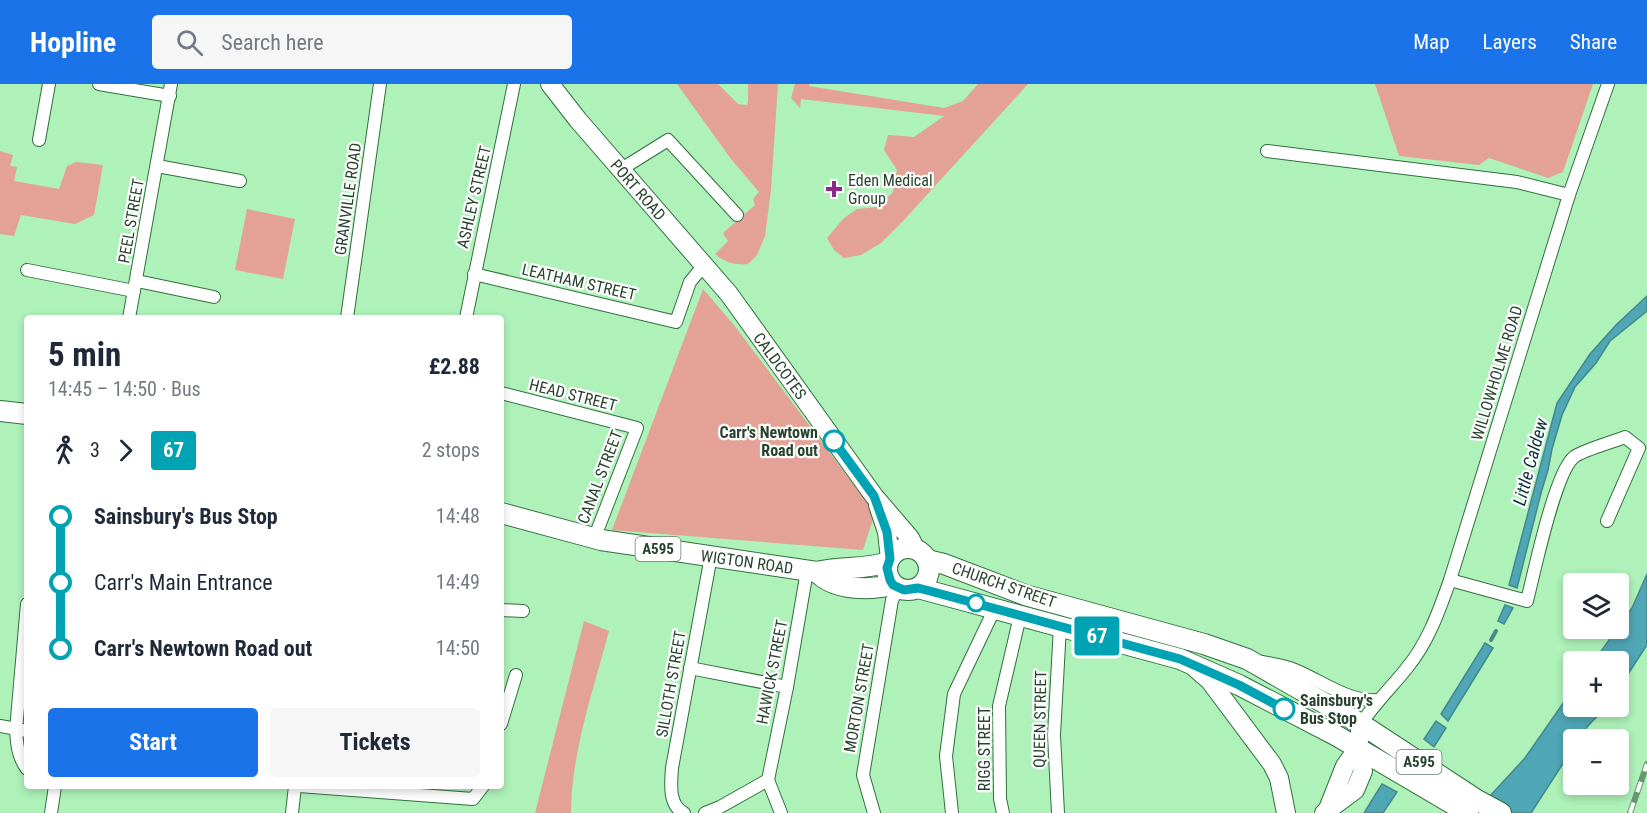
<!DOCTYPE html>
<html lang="en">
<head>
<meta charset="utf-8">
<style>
  :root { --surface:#fff; --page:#f6f6f7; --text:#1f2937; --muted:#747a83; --accent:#1a73e8 }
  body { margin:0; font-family:"Roboto Condensed",sans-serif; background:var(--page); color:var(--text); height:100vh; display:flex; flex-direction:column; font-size:22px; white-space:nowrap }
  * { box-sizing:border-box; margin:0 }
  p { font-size:20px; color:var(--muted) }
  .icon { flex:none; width:33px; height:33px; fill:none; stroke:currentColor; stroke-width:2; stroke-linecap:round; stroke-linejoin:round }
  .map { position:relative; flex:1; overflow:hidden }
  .details { position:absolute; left:24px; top:231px; width:480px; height:474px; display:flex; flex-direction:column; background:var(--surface); border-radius:6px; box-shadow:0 3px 9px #0003 }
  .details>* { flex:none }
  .badge { padding:0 12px; border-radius:4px; font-size:21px; line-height:39px }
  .buttons { position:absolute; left:1563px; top:489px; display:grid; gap:12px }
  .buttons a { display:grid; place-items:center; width:66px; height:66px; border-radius:6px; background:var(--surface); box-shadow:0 3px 9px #0003; font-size:30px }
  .map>.badge { position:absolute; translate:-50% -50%; box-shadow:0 0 0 3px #fff }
  .legs { display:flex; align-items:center; gap:9px; height:66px; padding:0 24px; font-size:20px }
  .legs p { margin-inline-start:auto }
  .overview { display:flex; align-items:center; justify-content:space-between; height:102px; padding:0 24px }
  h1 { font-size:33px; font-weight:700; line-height:45px }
  .primary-button { display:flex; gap:12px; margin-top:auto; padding:12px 24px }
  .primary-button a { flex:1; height:69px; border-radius:6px; background:var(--accent); color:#fff; font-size:24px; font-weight:700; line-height:69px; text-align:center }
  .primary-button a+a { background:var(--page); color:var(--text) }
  ul { padding:0 24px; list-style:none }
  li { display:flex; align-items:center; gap:21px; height:66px; font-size:22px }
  li i { display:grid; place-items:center; width:9px; height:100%; margin:0 8px; background:currentColor }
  li i::after { content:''; width:15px; height:15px; margin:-8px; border:4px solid; border-radius:50%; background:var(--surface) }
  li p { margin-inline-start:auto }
  li:first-child i { background:linear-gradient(#0000 50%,currentColor 0) }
  li:last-child i { background:linear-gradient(currentColor 50%,#0000 0) }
  header { display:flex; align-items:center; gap:36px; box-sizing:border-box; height:84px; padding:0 30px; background:var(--accent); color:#fff }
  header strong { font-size:28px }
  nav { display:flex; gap:33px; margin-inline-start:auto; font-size:21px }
  .search { width:420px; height:54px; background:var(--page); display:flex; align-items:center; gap:15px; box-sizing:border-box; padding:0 21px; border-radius:6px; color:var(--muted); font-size:22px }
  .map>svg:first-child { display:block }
  .green { fill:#e4a297 }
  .water { fill:#4fa6b4; stroke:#43888c; stroke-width:1.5 }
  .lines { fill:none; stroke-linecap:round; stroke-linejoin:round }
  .stream { stroke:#43888c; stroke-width:4 }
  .street-casing { stroke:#30703f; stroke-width:14 }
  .secondary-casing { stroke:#30703f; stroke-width:20 }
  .primary-casing { stroke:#30703f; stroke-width:22 }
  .street { stroke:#fff; stroke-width:12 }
  .secondary { stroke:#fff; stroke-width:18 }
  .primary { stroke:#fff; stroke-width:20 }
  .rail-casing { stroke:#689670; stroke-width:6 }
  .rail { stroke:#fff; stroke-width:4; stroke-dasharray:11; stroke-linecap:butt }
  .line-1-casing { stroke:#fff; stroke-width:14 }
  .line-1 { stroke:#00a3b4; stroke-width:9 }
  .poi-dot { fill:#8f278c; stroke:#fff; stroke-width:2 }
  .stop-1-dot { fill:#fff; stroke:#00a3b4; stroke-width:3 }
  .labels { text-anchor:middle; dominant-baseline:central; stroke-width:4.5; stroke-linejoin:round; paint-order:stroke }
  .shield { fill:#fff; stroke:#687b6c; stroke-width:1.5 }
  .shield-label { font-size:15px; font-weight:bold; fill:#28432d }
  .poi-label { font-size:16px; fill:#28432d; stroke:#fff; text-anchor:start }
  .street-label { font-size:16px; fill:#28432d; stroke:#fff }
  .stop-label { font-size:16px; font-weight:bold; fill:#28432d; stroke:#fff; text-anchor:end }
  .water-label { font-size:18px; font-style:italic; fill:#073339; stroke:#fff }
</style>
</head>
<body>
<header>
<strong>Hopline</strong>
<div class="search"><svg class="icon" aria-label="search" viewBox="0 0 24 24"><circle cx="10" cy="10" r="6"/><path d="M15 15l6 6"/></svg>Search here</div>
<nav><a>Map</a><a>Layers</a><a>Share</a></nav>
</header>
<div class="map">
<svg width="1647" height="729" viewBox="0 0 1647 729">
  <rect width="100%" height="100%" fill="#aef1b9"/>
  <!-- green -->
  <g class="green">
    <path d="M 677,0 L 718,0 L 738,20 L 747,21 L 748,17 L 748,0 L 778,0 L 771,106 L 765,152 L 757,171 L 748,180 C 734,181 726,179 715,170 L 728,157 L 723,149 L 755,121 L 753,115 L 759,108 L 731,75 Z"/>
    <path d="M 795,0 L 809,0 L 809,2 L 944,24 L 963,17 L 978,0 L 1028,0 L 903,137 L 881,159 L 861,171 L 844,174 L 834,166 L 827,154 L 844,134 L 857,125 L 878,123 L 893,108 L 897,86 L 884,66 L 888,51 L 914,53 L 944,32 L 801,15 L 800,24 L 791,14 Z"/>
    <path d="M 1375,0 L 1593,0 L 1563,88 L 1548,94 L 1489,74 L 1479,81 L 1399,72 Z"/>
    <path d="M 0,67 L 13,71 L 10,82 L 17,83 L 14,97 L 59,105 L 67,82 L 76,78 L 103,81 L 94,131 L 75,140 L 21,131 L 14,152 L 0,150 Z"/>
    <path d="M 247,125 L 295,135 L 283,195 L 235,186 Z"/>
    <path d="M 703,205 L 734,241 L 875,429 L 863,466 L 612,446 Z"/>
    <path d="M 584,537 L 609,547 C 594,604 571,669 571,729 L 535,729 Z"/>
  </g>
  <!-- water -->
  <g class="water">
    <path d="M 1647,212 L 1647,227 L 1610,257 L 1596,279 L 1575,303 L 1562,331 L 1552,365 L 1548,386 L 1541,409 L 1517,504 L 1509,501 L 1557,319 L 1590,270 L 1616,241 Z"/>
    <path d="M 1647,490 L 1647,561 L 1619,604 L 1618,578 L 1594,577 L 1632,524 Z"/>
    <path d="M 1505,521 L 1513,524 L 1504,540 L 1498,537 Z"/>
    <path d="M 1485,559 L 1493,564 L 1448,637 L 1441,630 Z"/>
    <path d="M 1573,605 L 1574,622 L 1606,623 L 1587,643 L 1579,655 L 1574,656 L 1573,664 L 1531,729 L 1480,729 L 1490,712 L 1525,674 Z"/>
    <path d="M 1436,637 L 1446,644 L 1434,663 L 1424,655 Z"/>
    <path d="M 1382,700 L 1397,708 L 1383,729 L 1364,729 Z"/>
  </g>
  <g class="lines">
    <!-- stream -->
    <path class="stream" d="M 1491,556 L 1496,547"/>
    <!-- street casing -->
    <g class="street-casing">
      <g id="street">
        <path d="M 99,0 L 170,12"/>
        <path d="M 39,56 L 49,0"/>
        <path d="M 1267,67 L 1517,98 L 1569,111"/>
        <path d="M 157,82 L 240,97"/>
        <path d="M 620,86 L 668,56 L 737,131"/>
        <path d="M 27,186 L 134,207"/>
        <path d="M 474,190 L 676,238 L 690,198 L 704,181"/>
        <path d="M 137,197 L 214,213"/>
        <path d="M 129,234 L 171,0"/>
        <path d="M 347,234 L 380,0"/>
        <path d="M 466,234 L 514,0"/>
        <path d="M 501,309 L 637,344 L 594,455"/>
        <path d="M 1450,496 L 1527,517 C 1534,489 1555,388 1574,373 C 1583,366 1613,358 1625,353 L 1639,364 L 1607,437"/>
        <path d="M 27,520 L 16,646 C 17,661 18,673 27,685"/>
        <path d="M 501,526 L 523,527"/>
        <path d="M 1262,578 C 1273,580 1285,582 1295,586 C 1324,598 1347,618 1379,616"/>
        <path d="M 690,584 L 787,603"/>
        <path d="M 501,640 L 516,591"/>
        <path d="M 1361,640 C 1374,620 1391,604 1406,585 C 1428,559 1439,527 1450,496 L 1569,111 L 1608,0"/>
        <path d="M 0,642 L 27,647"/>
        <path d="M 768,696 L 787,603 L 807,487"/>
        <path d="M 768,696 L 781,729"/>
        <path d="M 299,702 L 473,715 L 483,702"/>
        <path d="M 51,729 L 55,702"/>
        <path d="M 292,729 L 295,702"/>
        <path d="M 684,729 C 668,721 671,699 672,684 L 711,472"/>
        <path d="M 705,729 L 720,723 L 768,696"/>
        <path d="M 874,729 L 863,691 L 892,516 L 899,504"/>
        <path d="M 952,729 L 946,672 L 954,610 L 995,524"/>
        <path d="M 1003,729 L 1000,715 L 999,622 L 1020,532"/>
        <path d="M 1058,729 L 1054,651 L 1060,542"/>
      </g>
    </g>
    <!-- secondary casing -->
    <g class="secondary-casing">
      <g id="secondary">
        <path d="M 550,0 L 578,36 L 729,210 L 874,412 L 910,454 L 916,466"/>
        <path d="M 878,421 L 887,448 L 890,475"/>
        <path d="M 1195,584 L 1210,597 L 1272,680 L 1279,694 L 1286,729"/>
        <path d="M 1328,725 L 1345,682 L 1358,664"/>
        <path d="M 1324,729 L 1355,706 L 1363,687 L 1358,664 L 1361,640"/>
      </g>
    </g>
    <!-- primary casing -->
    <g class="primary-casing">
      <g id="primary">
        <path d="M 0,327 L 27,330"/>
        <path d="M 501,429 L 601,456 L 817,488 C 840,482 866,486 888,478"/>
        <circle cx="908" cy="485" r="21"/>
        <path d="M 927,476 L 944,480 L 1025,511 L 1204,560 L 1247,575 L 1361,640 L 1477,716 L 1501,729"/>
        <path d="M 817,488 C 834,507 870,506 893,501"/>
        <path d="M 918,504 L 1180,575 L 1239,601 L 1337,652 L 1468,729"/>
      </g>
    </g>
    <!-- street -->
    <use href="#street" class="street"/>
    <!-- secondary -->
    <use href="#secondary" class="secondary"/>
    <!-- primary -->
    <use href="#primary" class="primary"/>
    <!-- rail casing -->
    <g class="rail-casing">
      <path id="rail" d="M 1630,729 L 1647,680"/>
    </g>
    <!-- rail -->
    <use href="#rail" class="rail"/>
  </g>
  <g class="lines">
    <!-- line-1 casing -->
    <g class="line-1-casing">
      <path id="line-1" d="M 834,357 L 874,412 L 887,448 L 890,475 L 887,484 L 890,496 L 893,501 L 904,506 L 918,504 L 930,507 L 1180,575 L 1239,601 L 1284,625"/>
    </g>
    <!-- line-1 -->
    <use href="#line-1" class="line-1"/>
  </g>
  <!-- markers -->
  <path class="poi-dot" d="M831 96h6v6h6v6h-6v6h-6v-6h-6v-6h6z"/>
  <g class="stop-1-dot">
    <circle cx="834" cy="357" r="10"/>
    <circle cx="976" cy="519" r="8"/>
    <circle cx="1284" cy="625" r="10"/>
  </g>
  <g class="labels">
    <!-- shield labels -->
    <g class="shield">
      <rect x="635.5" y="453" width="45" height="24" rx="4.5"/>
      <rect x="1396.5" y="666" width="45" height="24" rx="4.5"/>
    </g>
    <g class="shield-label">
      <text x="658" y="465">A595</text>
      <text x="1419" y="678">A595</text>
    </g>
    <!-- poi labels -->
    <g class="poi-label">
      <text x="848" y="96">Eden Medical<tspan x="848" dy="18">Group</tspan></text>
    </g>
    <!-- street labels -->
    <g class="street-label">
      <text transform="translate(638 106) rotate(49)">PORT ROAD</text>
      <text transform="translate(474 113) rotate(-77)">ASHLEY STREET</text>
      <text transform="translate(348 115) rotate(-82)">GRANVILLE ROAD</text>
      <text transform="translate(131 137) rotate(-80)">PEEL STREET</text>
      <text transform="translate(579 198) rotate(13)">LEATHAM STREET</text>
      <text transform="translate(780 282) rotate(54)">CALDCOTES</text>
      <text transform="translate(1497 289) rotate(-73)">WILLOWHOLME ROAD</text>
      <text transform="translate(573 311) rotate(14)">HEAD STREET</text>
      <text transform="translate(600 393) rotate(-69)">CANAL STREET</text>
      <text transform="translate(747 478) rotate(8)">WIGTON ROAD</text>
      <text transform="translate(1004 501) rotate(19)">CHURCH STREET</text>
      <text transform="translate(772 588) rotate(-79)">HAWICK STREET</text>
      <text transform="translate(671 600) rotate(-80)">SILLOTH STREET</text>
      <text transform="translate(859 614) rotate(-80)">MORTON STREET</text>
      <text transform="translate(1040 635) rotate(-89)">QUEEN STREET</text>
      <text transform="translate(984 665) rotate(-90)">RIGG STREET</text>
    </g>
    <!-- stop labels -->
    <g class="stop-label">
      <text x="818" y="348">Carr's Newtown<tspan x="818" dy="18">Road out</tspan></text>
      <text x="1300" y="616" text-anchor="start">Sainsbury's<tspan x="1300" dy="18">Bus Stop</tspan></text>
    </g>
    <!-- water labels -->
    <g class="water-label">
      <text transform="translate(1530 378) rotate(-75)">Little Caldew</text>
    </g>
  </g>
</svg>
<div class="buttons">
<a><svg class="icon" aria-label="layers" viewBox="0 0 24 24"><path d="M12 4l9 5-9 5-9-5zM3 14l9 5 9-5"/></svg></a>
<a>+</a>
<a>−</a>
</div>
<b class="badge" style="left:1097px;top:552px;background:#00a3b4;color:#fff">67</b>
<section class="details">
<div class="overview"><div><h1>5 min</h1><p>14:45 – 14:50 · Bus</p></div><b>£2.88</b></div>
<div class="legs"><svg class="icon" aria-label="walk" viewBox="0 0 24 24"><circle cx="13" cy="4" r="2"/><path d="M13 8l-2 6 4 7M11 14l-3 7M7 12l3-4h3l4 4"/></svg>3<svg class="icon" aria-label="forward" viewBox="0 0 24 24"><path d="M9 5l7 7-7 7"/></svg><b class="badge" style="background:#00a3b4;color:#fff">67</b><p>2 stops</p></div>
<ul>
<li><i style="color:#00a3b4"></i><b>Sainsbury's Bus Stop</b><p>14:48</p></li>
<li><i style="color:#00a3b4"></i><span>Carr's Main Entrance</span><p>14:49</p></li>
<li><i style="color:#00a3b4"></i><b>Carr's Newtown Road out</b><p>14:50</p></li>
</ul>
<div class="primary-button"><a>Start</a><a>Tickets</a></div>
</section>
</div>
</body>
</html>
